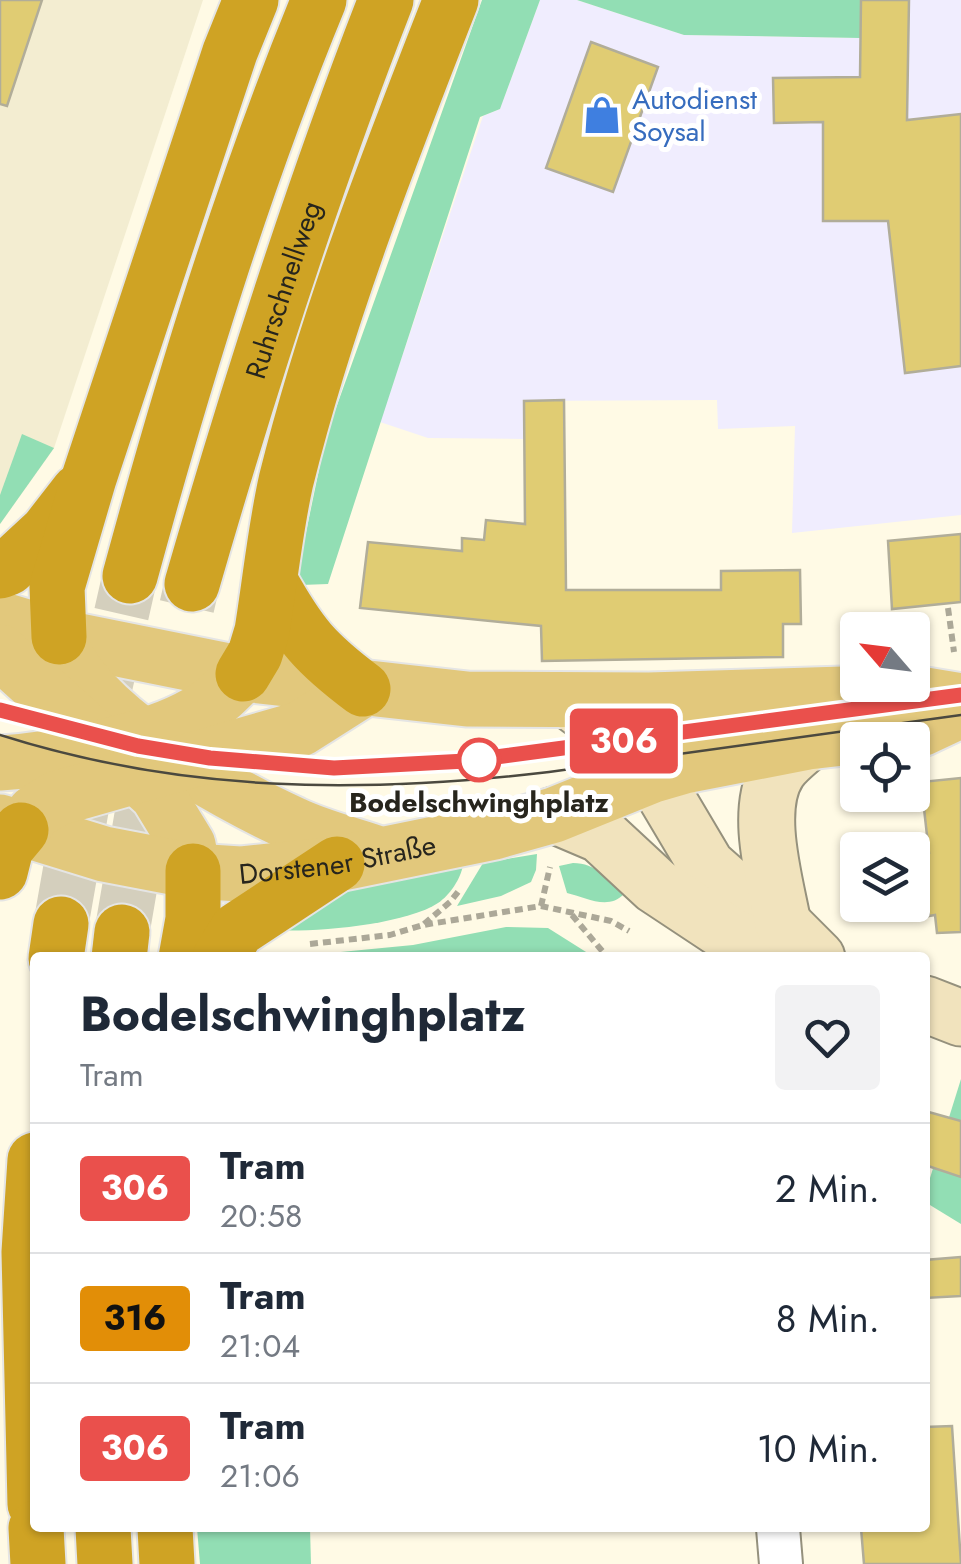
<!DOCTYPE html>
<html lang="de">
<head>
<meta charset="utf-8">
<style>
  :root { --surface:#fff; --page:#f2f2f3; --text:#1f2937; --muted:#747a83; --line:#e0e1e3 }
  body { margin:0; font-family:Jost,sans-serif; background:var(--page); color:var(--text); height:100vh; display:flex; flex-direction:column; font-size:38px; white-space:nowrap }
  * { box-sizing:border-box; margin:0 }
  p { font-size:32px; color:var(--muted) }
  .icon { flex:none; width:55px; height:55px; fill:none; stroke:currentColor; stroke-width:2; stroke-linecap:round; stroke-linejoin:round }
  .map { position:relative; flex:1; overflow:hidden }
  .side { position:absolute; left:30px; top:952px; width:900px; height:580px; display:flex; flex-direction:column; background:var(--surface); border-radius:10px; box-shadow:0 2px 8px #0004 }
  .side>* { flex:none }
  .badge { padding:0 20px; border-radius:8px; font-size:35px; line-height:65px }
  .needle { width:65px; rotate:298deg }
  .buttons { position:absolute; left:840px; top:612px; display:grid; gap:20px }
  .buttons a { display:grid; place-items:center; width:90px; height:90px; border-radius:10px; background:var(--surface); box-shadow:0 2px 8px #0004; font-size:50px }
  .map>.badge { position:absolute; translate:-50% -50%; box-shadow:0 0 0 5px #fff }
  .round { display:grid; place-items:center; flex:none; width:105px; height:105px; border-radius:10px; background:var(--page) }
  .headline { display:flex; align-items:center; justify-content:space-between; height:170px; padding:0 50px }
  h1 { font-size:48px; font-weight:700; line-height:75px }
  ul { padding:0; list-style:none }
  li { display:flex; align-items:center; gap:30px; height:130px; padding:0 50px; border-top:2px solid var(--line) }
  li div { flex:1 }
  li b { display:block; font-size:38px }
  li em { font-style:normal }
  li .badge { min-width:110px; font-weight:700; text-align:center }
  .map>svg:first-child { display:block }
  .built { fill:#f3edd1 }
  .industrial { fill:#f0edfe }
  .green { fill:#92deb4 }
  .building { fill:#e0cc73; stroke:#b1ad99; stroke-width:2.5 }
  .lines { fill:none; stroke-linecap:round; stroke-linejoin:round }
  .highway-tunnel { stroke:#d4cfbd; stroke-width:55; stroke-dasharray:55 28; stroke-linecap:butt }
  .street-casing { stroke:#95917d; stroke-width:46 }
  .secondary-casing { stroke:#95917d; stroke-width:59 }
  .primary-casing { stroke:#e5e5e4; stroke-width:59 }
  .highway-casing { stroke:#e5e5e4; stroke-width:59 }
  .path { stroke:#aca898; stroke-width:6; stroke-dasharray:8 5; stroke-linecap:butt }
  .street { stroke:#fff; stroke-width:42 }
  .secondary { stroke:#f1e3bd; stroke-width:55 }
  .primary { stroke:#e2c87c; stroke-width:55 }
  .highway { stroke:#cfa324; stroke-width:55 }
  .tram { stroke:#4b493f; stroke-width:2.5 }
  .line-casing { stroke:#fff; stroke-width:22 }
  .line { stroke:#ea504c; stroke-width:15 }
  .stop-dot { fill:#fff; stroke:#ea504c; stroke-width:5 }
  .labels { text-anchor:middle; dominant-baseline:central; stroke-width:10; stroke-linejoin:round; paint-order:stroke }
  .shop-label { font-size:28px; fill:#366cbe; stroke:#fff; text-anchor:start }
  .street-label { font-size:28px; fill:#27251d; stroke:#fff }
  .stop-label { font-size:28px; font-weight:bold; fill:#27251d; stroke:#fff }
</style>
</head>
<body>
<div class="map">
<svg width="961" height="1564" viewBox="0 0 961 1564">
  <rect width="100%" height="100%" fill="#fffae5"/>
  <!-- built -->
  <path class="built" d="M 0,0 L 203,0 L 54,448 L 0,524 Z"/>
  <!-- industrial -->
  <path class="industrial" d="M 540,0 L 577,0 L 684,35 L 860,38 L 861,0 L 961,0 L 961,515 L 792,533 L 795,426 L 718,429 L 717,400 L 524,401 L 524,439 L 428,438 L 380,422 L 483,116 L 500,109 Z"/>
  <!-- green -->
  <g class="green">
    <path d="M 482,0 L 540,0 L 500,109 L 480,117 L 328,584 L 301,585 L 299,566 L 326,436 Z"/>
    <path d="M 577,0 L 861,0 L 860,38 L 684,35 Z"/>
    <path d="M 22,434 L 54,448 L 0,524 L 0,495 Z"/>
    <path d="M 537,854 L 536,870 L 531,882 L 501,896 L 457,906 L 483,863 Z"/>
    <path d="M 573,863 C 596,863 608,879 624,894 C 608,911 585,897 567,893 L 559,866 Z"/>
    <path d="M 463,865 C 461,878 450,895 438,903 C 405,925 311,933 271,930 L 341,878 Z"/>
    <path d="M 506,927 L 548,928 L 594,957 L 246,958 L 289,957 L 413,945 Z"/>
    <path d="M 961,1079 L 961,1224 L 925,1202 L 925,1194 Z"/>
    <path d="M 197,1528 L 310,1528 L 311,1564 L 200,1564 Z"/>
  </g>
  <!-- building -->
  <g class="building">
    <path d="M 0,0 L 42,0 L 7,106 L 0,104 Z"/>
    <path d="M 861,0 L 909,0 L 907,120 L 961,114 L 961,366 L 905,373 L 888,221 L 823,221 L 823,122 L 774,123 L 773,78 L 860,77 Z"/>
    <path d="M 591,42 L 658,67 L 613,192 L 546,168 Z"/>
    <path d="M 564,400 L 566,590 L 721,590 L 721,571 L 800,570 L 801,624 L 783,624 L 783,657 L 542,661 L 541,626 L 360,608 L 368,542 L 462,551 L 462,538 L 484,540 L 486,520 L 525,524 L 524,401 Z"/>
    <path d="M 961,534 L 961,602 L 892,609 L 888,541 Z"/>
    <path d="M 961,778 L 961,932 L 937,933 L 935,915 L 929,916 L 923,854 L 929,853 L 921,782 Z"/>
    <path d="M 925,1111 L 961,1121 L 961,1177 L 925,1165 Z"/>
    <path d="M 961,1257 L 961,1296 L 925,1298 L 925,1260 Z"/>
    <path d="M 952,1426 L 961,1564 L 864,1564 L 861,1528 L 925,1528 L 925,1427 Z"/>
  </g>
  <g class="lines">
    <!-- highway-tunnel -->
    <g class="highway-tunnel">
      <path d="M 103,695 L 130,576"/>
      <path d="M 61,924 L 83,799"/>
      <path d="M 122,932 L 152,757 L 192,584"/>
    </g>
    <!-- street casing -->
    <g class="street-casing">
      <path id="street" d="M 778,1528 L 781,1564"/>
    </g>
    <!-- secondary casing -->
    <g class="secondary-casing">
      <g id="secondary">
        <path d="M 570,701 L 623,741 L 653,775 L 707,866 L 749,903 L 783,924 L 817,958"/>
        <path d="M 554,815 L 601,835 L 656,886 L 733,937 L 785,957"/>
        <path d="M 783,924 C 775,881 753,808 779,770 C 786,760 798,751 808,742"/>
        <path d="M 925,1004 L 961,1018"/>
      </g>
    </g>
    <!-- primary casing -->
    <g class="primary-casing">
      <g id="primary">
        <path d="M 0,619 L 59,637 L 243,674 L 467,699 L 649,700 L 908,692 L 961,701"/>
        <path d="M 59,637 C 78,712 224,793 293,824 C 318,836 346,843 373,852"/>
        <path d="M 0,652 L 157,794 L 188,845 L 193,871"/>
        <path d="M 0,763 C 53,760 150,741 196,714 C 214,704 228,689 243,674"/>
        <path id="s1" d="M 0,822 L 104,854 L 193,871 L 240,874 L 337,864 L 494,832 L 554,815 L 653,775 L 684,766 L 808,742 L 921,729 L 961,710"/>
        <path d="M 21,830 L 35,812 L 55,799 L 300,729 L 363,689"/>
      </g>
    </g>
    <!-- highway casing -->
    <g class="highway-casing">
      <g id="highway">
        <path d="M 0,571 L 8,568 L 47,532 L 78,492"/>
        <path d="M 130,576 C 183,381 242,187 319,0"/>
        <path d="M 271,583 C 300,635 315,653 363,689"/>
        <path id="s2" d="M 192,584 C 249,387 311,192 386,0"/>
        <path d="M 59,637 L 57,587 L 89,478 L 230,52 L 251,0"/>
        <path d="M 243,674 L 255,654 L 262,631 C 270,582 275,530 286,481 C 327,316 389,158 451,0"/>
        <path d="M 0,872 L 6,848 L 21,830"/>
        <path d="M 56,958 L 61,924"/>
        <path d="M 119,958 L 122,932"/>
        <path d="M 186,958 L 193,919 L 193,871"/>
        <path d="M 220,958 L 237,930 L 337,864"/>
        <path d="M 35,1160 L 29,1252 L 35,1504"/>
        <path d="M 36,1528 L 38,1564"/>
        <path d="M 103,1528 L 105,1564"/>
        <path d="M 165,1528 L 167,1564"/>
      </g>
    </g>
    <!-- path -->
    <g class="path">
      <path d="M 948,608 L 954,652"/>
      <path d="M 541,906 L 550,867"/>
      <path d="M 572,915 L 608,958"/>
      <path d="M 424,924 L 450,902 L 461,888"/>
      <path d="M 310,944 L 390,935 L 423,925 L 541,906 L 611,921 L 629,931"/>
    </g>
    <!-- street -->
    <use href="#street" class="street"/>
    <!-- secondary -->
    <use href="#secondary" class="secondary"/>
    <!-- primary -->
    <use href="#primary" class="primary"/>
    <!-- highway -->
    <use href="#highway" class="highway"/>
    <!-- tram -->
    <g class="tram">
      <path d="M 0,710 L 168,752 L 210,758 L 334,768 L 466,761 L 961,695"/>
      <path d="M 0,735 C 183,793 360,794 549,772 L 961,715"/>
    </g>
  </g>
  <g class="lines">
    <!-- line casing -->
    <g class="line-casing">
      <path id="line" d="M 0,710 L 138,746 L 210,758 L 334,768 L 466,761 L 961,695"/>
    </g>
    <!-- line -->
    <use href="#line" class="line"/>
  </g>
  <!-- icons -->
  <defs>
    <g id="shop-bare" transform="scale(3)"><path d="M-5-2.5h2.3a2.7 3.5 0 0 1 5.4 0H5L5.5 6h-11ZM-1.5-2.5h3a1.5 2.3 0 0 0-3 0Z" fill="#3f7fe0" stroke="#fff" stroke-width="2.5" paint-order="stroke"/></g>
  </defs>
  <g fill-rule="evenodd">
    <use href="#shop-bare" x="602" y="115"/>
  </g>
  <!-- markers -->
  <circle class="stop-dot" cx="479" cy="760" r="20"/>
  <g class="labels">
    <!-- shop labels -->
    <g class="shop-label">
      <text x="632" y="99">Autodienst<tspan x="632" dy="32">Soysal</tspan></text>
    </g>
    <!-- street labels -->
    <g class="street-label">
      <text stroke="none"><textPath href="#s2" startOffset="308">Ruhrschnellweg</textPath></text>
      <text stroke="none"><textPath href="#s1" startOffset="345">Dorstener Straße</textPath></text>
    </g>
    <!-- stop labels -->
    <g class="stop-label">
      <text x="479" y="802">Bodelschwinghplatz</text>
    </g>
  </g>
</svg>
<div class="buttons">
<a><svg class="needle" viewBox="-14 -14 28 28"><path d="M0-13l5 13h-10z" fill="#e53935"/><path d="M0 13l5-13h-10z" fill="#747a83"/></svg></a>
<a><svg class="icon" aria-label="locate" viewBox="0 0 24 24"><circle cx="12" cy="12" r="6"/><path d="M12 2v4M12 18v4M2 12h4M18 12h4"/></svg></a>
<a><svg class="icon" aria-label="layers" viewBox="0 0 24 24"><path d="M12 4l9 5-9 5-9-5zM3 14l9 5 9-5"/></svg></a>
</div>
<b class="badge" style="left:624px;top:741px;background:#ea504c;color:#fff">306</b>
<section class="side">
<div class="headline"><div><h1>Bodelschwinghplatz</h1><p>Tram</p></div><a class="round"><svg class="icon" aria-label="heart" viewBox="0 0 24 24"><path d="M12 20l-8-8c-3-5 5-10 8-4 3-6 11-1 8 4z"/></svg></a></div>
<ul>
<li><span class="badge" style="background:#ea504c;color:#fff">306</span><div><b>Tram</b><p>20:58</p></div><em>2 Min.</em></li>
<li><span class="badge" style="background:#e28e07;color:#111">316</span><div><b>Tram</b><p>21:04</p></div><em>8 Min.</em></li>
<li><span class="badge" style="background:#ea504c;color:#fff">306</span><div><b>Tram</b><p>21:06</p></div><em>10 Min.</em></li>
</ul>
</section>
</div>
</body>
</html>
